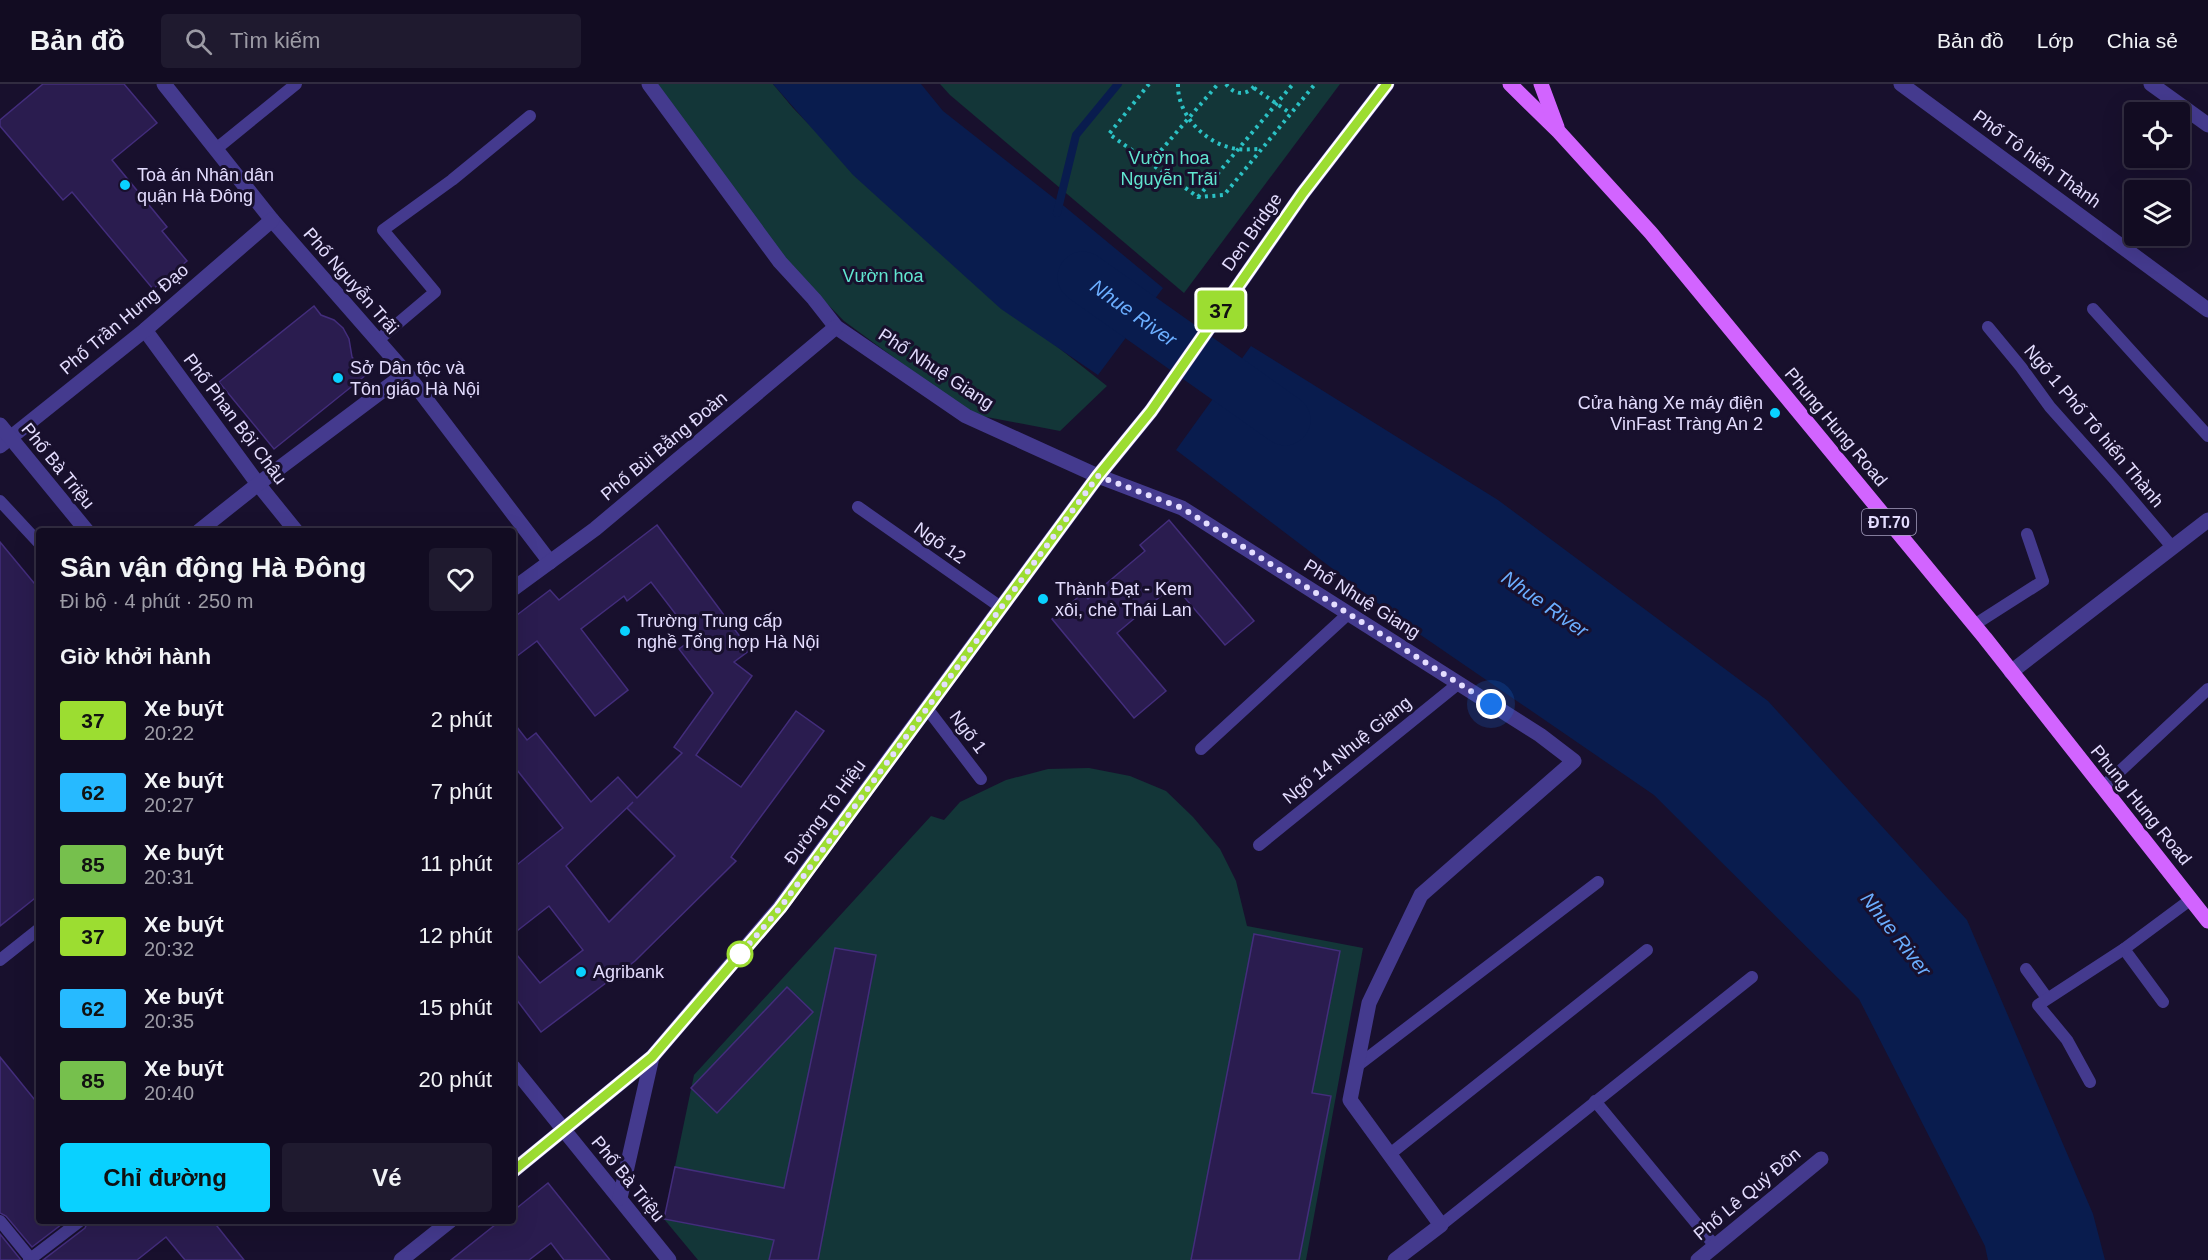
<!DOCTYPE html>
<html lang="vi">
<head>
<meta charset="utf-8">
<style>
  :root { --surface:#120c22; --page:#1f1a2f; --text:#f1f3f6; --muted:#9c9ba5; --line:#312c40; --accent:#09d1ff }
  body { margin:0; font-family:Helvetica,sans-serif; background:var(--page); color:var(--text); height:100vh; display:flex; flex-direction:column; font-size:22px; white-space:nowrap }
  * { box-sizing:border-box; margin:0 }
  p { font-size:20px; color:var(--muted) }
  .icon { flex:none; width:33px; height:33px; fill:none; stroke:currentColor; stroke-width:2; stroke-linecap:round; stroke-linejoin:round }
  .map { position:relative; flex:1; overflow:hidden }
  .details { position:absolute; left:36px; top:444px; width:480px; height:696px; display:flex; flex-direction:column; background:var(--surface); border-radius:6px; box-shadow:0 6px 24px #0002,0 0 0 2px var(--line) }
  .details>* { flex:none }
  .badge { padding:0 12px; border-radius:4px; font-size:21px; line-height:39px }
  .fabs { position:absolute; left:2124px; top:18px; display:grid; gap:12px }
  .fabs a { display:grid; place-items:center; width:66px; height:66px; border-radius:6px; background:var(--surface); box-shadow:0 6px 24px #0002,0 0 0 2px var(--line); font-size:30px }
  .you { position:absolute; width:30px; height:30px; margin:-15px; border:4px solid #fff; border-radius:50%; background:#1a73e8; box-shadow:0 0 0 9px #1a73e833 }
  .map>.badge { position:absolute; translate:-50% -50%; box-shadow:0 0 0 3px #fff }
  h2 { padding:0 24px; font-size:22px; line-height:54px }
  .round { display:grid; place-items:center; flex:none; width:63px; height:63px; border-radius:6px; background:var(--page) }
  .summary { display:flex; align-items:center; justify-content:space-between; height:102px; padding:0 24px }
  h1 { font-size:28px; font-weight:700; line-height:45px }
  .primary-button { display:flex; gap:12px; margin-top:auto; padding:12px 24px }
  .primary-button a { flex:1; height:69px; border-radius:6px; background:var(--accent); color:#111; font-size:24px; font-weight:700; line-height:69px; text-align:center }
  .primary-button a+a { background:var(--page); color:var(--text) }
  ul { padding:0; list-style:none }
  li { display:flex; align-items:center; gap:18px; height:72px; padding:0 24px }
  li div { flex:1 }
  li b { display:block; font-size:22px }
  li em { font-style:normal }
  li .badge { min-width:66px; font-weight:700; text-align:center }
  header { display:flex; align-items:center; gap:36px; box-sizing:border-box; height:84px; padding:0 30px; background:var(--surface); border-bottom:2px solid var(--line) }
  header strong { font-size:28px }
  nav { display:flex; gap:33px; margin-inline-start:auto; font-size:21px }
  .search { width:420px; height:54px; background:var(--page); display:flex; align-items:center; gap:15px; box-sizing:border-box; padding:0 21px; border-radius:6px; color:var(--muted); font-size:22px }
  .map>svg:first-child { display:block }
  .green { fill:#133638 }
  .water { fill:#091c4e }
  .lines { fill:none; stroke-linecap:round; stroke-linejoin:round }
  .stream { stroke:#091c4e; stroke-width:8 }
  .river { stroke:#091c4e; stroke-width:51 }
  .building { fill:#2a1c4f; stroke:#432d7c; stroke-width:1.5; fill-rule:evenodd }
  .path { stroke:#2bc1c4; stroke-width:4; stroke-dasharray:3 4.5; stroke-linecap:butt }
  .service { stroke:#443a8e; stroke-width:12 }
  .minor { stroke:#443a8e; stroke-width:15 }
  .tertiary { stroke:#443a8e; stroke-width:15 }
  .primary { stroke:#d264ff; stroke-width:15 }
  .line-casing { stroke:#fff; stroke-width:14 }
  .line { stroke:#9cdd31; stroke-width:9 }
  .walk { stroke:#e4ddff; stroke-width:6; stroke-dasharray:0 10.8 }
  .poi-dot { fill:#09d1ff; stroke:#18102d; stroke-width:2 }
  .stop-dot { fill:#fff; stroke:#9cdd31; stroke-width:3 }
  .labels { text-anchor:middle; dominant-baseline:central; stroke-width:6; stroke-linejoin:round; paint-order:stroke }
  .shield { fill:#18102d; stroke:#a7a0c0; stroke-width:1.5 }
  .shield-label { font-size:16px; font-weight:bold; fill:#e4ddff }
  .park-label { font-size:18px; fill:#61e6d0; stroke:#18102d }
  .street-label { font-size:18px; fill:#e4ddff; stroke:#18102d }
  .poi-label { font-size:18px; fill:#e4ddff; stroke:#18102d; text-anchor:start }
  .water-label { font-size:20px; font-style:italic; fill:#6baeff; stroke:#18102d }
</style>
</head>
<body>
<header>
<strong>Bản đồ</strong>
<div class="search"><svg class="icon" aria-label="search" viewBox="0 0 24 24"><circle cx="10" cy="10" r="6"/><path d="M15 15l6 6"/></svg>Tìm kiếm</div>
<nav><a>Bản đồ</a><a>Lớp</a><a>Chia sẻ</a></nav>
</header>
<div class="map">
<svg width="2208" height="1176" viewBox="0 0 2208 1176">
  <rect width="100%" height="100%" fill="#18102d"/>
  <!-- green -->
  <g class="green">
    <path d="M 658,0 L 773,0 L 793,24 L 855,88 L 1012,227 L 1107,302 L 1060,347 L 971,330 L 844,237 L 783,175 Z"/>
    <path d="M 940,0 L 1340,0 L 1184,209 L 950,11 Z"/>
    <path d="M 1089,684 L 1130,692 L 1166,707 L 1193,733 L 1220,765 L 1236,797 L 1247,842 L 1363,864 L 1306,1176 L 698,1176 L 664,1135 L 694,991 L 931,732 L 944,736 L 960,718 L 1006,696 L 1048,685 Z"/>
  </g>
  <!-- water -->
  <g class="water">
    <path d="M 773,0 L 921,0 L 943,27 L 1064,122 L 1163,204 L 1098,291 L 1001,225 L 853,91 Z"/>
    <path d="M 1251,262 L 1498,416 L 1768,617 L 1967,836 L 2093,1130 L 2105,1176 L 1988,1176 L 1985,1162 L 1859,915 L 1654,711 L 1412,545 L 1176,366 Z"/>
  </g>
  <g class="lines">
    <!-- stream -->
    <path class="stream" d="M 1057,129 L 1076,51 L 1118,0"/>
    <!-- river -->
    <path class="river" id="s1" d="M 1083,193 L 1285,336"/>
  </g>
  <!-- building -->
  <g class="building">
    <path d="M 43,0 L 124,0 L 157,39 L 112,76 L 167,143 L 162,147 L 187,177 L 153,205 L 72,108 L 63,116 L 0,42 L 0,36 Z"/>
    <path d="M 314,222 L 321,231 L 334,236 L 343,244 L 349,255 L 352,273 L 366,291 L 274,365 L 219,298 Z"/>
    <path d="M 1169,436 L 1254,537 L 1225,561 L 1174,501 L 1117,549 L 1166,607 L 1134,634 L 1052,535 L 1083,509 L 1088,515 L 1145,467 L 1140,461 Z"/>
    <path d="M 657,441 L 750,566 L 734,578 L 752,592 L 696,671 L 741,703 L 796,627 L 824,647 L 731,773 L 736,777 L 635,877 L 541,948 L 513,911 L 513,866 L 540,899 L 583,866 L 549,822 L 513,850 L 513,784 L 563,744 L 513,681 L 513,638 L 527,656 L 536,649 L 591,718 L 618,693 L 637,714 L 682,669 L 674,663 L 713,609 L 679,565 L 694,554 L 651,498 L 627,517 L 624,512 L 581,545 L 628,606 L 595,632 L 537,557 L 513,575 L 513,534 L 550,506 L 559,516 ZM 633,718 L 627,724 L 675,772 L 609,838 L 566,782 Z"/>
    <path d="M 0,458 L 39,505 L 39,811 L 0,842 Z"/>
    <path d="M 1254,850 L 1340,867 L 1312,1009 L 1331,1012 L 1299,1176 L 1191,1176 Z"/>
    <path d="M 835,864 L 876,871 L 818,1176 L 769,1176 L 774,1156 L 664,1135 L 675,1083 L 784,1104 Z"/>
    <path d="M 787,903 L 813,928 L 717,1029 L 691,1004 Z"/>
    <path d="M 0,973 L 39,1021 L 39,1137 L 66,1137 L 32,1163 L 6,1132 L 0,1129 Z"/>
    <path d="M 548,1099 L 610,1176 L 564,1176 L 551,1159 L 529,1176 L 451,1176 L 500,1137 L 513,1137 L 513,1127 Z"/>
    <path d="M 88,1137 L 213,1137 L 244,1176 L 185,1176 L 166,1153 L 137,1176 L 43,1176 L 85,1144 Z"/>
    <path d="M 0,1150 L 21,1176 L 0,1176 Z"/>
  </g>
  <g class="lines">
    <!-- path -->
    <g class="path">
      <path d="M 1149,0 L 1109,50 L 1198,113 L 1224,111 L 1315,0"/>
      <path d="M 1178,0 C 1177,32 1207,61 1237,65 C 1245,66 1253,65 1261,65"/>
      <path d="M 1226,0 C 1235,12 1248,12 1256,0"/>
      <path d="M 1254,4 L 1290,29"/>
      <path d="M 1151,78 L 1218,0"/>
      <path d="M 1198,113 L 1293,0"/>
    </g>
    <!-- service -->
    <g class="service">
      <path d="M 216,65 L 296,0"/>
      <path d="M 2093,225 L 2208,352"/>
      <path d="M 1988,243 L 2021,283 L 2050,323 L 2116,397 L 2173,464"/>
      <path d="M 377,257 L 435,208 L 383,146 L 452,96 L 530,32"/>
      <path d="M 0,417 L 39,459"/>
      <path d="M 858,423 L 1002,524"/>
      <path d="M 1974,541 L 2043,497 L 2027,450"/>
      <path d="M 926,623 L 981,695"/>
      <path d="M 1201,665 L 1348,530"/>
      <path d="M 2103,703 L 2208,605"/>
      <path d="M 1259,761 L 1459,599"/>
      <path d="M 2124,865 L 2163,918"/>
      <path d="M 0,876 L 39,845"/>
      <path d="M 2026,885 L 2047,914"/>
      <path d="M 1357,982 L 1598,798"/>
      <path d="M 2090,998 L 2067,956 L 2038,921 L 2124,865 L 2190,816"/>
      <path d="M 1595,1017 L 1715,1162"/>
      <path d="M 1390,1070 L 1647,866"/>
      <path d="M 0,1137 L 31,1175"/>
      <path d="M 1441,1141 L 1752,893"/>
      <path d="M 29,1176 L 80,1137"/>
    </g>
    <!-- minor -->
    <g class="minor">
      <path d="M 164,0 L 272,136 L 406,289 L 550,478"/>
      <path d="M 649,0 L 780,178 L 814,215 L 836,243 L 966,332 L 1098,392 L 1182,424 L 1540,651 L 1574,677 L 1421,811 L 1369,919 L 1350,1016 L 1441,1141 L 1395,1176"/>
      <path d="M 1901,0 L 2208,226"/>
      <path d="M 2151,0 L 2208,41"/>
      <path d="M 145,246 L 258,400 L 296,447"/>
      <path d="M 0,362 L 145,246 L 272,136"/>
      <path d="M 199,447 L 258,400 L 406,289"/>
      <path d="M 513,505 L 595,445 L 836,243"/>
      <path d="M 2011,588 L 2208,436"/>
      <path d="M 1698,1176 L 1821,1075"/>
    </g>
    <!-- tertiary -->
    <g class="tertiary">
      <path d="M 0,341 L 87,447"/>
      <path d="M 513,983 L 669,1176"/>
      <path d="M 513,1087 L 652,973 L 780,823 L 1098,392 L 1151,327 L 1303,109 L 1387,0"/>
      <path d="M 620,1114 L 652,973"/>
      <path d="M 401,1176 L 450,1137"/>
    </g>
    <!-- primary -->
    <g class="primary">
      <path d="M 1510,0 L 1559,48 L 1651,149 L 1985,554 L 2208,837"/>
      <path d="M 1541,0 L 1557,43"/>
    </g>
  </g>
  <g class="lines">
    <!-- line casing -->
    <g class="line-casing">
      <path id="line" d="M 513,1087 L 652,973 L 780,824 L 1098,392 L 1151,327 L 1303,109 L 1387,0"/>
    </g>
    <!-- line -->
    <use href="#line" class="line"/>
    <!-- walk -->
    <path class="walk" d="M 740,870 L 738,873 L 780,824 L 1098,392 L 1182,424 L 1491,620"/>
  </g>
  <!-- markers -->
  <g class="poi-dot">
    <circle cx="125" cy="101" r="6"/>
    <circle cx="338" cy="294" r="6"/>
    <circle cx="1775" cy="329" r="6"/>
    <circle cx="1043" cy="515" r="6"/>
    <circle cx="625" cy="547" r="6"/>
    <circle cx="581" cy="888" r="6"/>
  </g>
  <circle class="stop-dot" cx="740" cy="870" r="12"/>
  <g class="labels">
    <!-- shield labels -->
    <rect class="shield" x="1862" y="425" width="54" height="26" rx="4.5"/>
    <g class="shield-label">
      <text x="1889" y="438">ĐT.70</text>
    </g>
    <!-- park labels -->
    <g class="park-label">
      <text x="1169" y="74">Vườn hoa<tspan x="1169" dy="21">Nguyễn Trãi</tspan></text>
      <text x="883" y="192">Vườn hoa</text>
    </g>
    <!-- street labels -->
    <g class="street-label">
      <text transform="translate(2037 75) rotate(36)">Phố Tô hiến Thành</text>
      <text transform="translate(1252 148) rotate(-55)">Den Bridge</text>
      <text transform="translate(351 197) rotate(49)">Phố Nguyễn Trãi</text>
      <text transform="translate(124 235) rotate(-40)">Phố Trần Hưng Đạo</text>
      <text transform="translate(936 285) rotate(33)">Phố Nhuệ Giang</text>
      <text transform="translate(235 335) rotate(53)">Phố Phan Bội Châu</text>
      <text transform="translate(2094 342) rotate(50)">Ngõ 1 Phố Tô hiến Thành</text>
      <text transform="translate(1836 343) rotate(50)">Phung Hung Road</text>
      <text transform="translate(664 362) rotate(-40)">Phố Bùi Bằng Đoàn</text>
      <text transform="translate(58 382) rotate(51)">Phố Bà Triệu</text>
      <text transform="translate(940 459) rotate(35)">Ngõ 12</text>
      <text transform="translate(1362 515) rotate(32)">Phố Nhuệ Giang</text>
      <text transform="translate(968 648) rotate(53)">Ngõ 1</text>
      <text transform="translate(1347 666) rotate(-39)">Ngõ 14 Nhuệ Giang</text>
      <text transform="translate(2141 721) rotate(51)">Phung Hung Road</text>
      <text transform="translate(825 728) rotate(-54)">Đường Tô Hiệu</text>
      <text transform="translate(628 1095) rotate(51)">Phố Bà Triệu</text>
      <text transform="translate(1747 1110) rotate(-40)">Phố Lê Quý Đôn</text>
    </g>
    <!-- poi labels -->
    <g class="poi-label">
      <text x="137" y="91">Toà án Nhân dân<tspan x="137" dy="21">quận Hà Đông</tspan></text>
      <text x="350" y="284">Sở Dân tộc và<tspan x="350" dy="21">Tôn giáo Hà Nội</tspan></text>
      <text x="1763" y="319" text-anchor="end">Cửa hàng Xe máy điện<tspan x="1763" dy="21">VinFast Tràng An 2</tspan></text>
      <text x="1055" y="505">Thành Đạt - Kem<tspan x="1055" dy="21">xôi, chè Thái Lan</tspan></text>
      <text x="637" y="537">Trường Trung cấp<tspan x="637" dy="21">nghề Tổng hợp Hà Nội</tspan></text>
      <text x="593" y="888">Agribank</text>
    </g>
    <!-- water labels -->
    <g class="water-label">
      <text stroke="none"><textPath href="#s1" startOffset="62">Nhue River</textPath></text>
      <text transform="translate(1545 520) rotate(35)">Nhue River</text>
      <text transform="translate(1896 850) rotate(52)">Nhue River</text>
    </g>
  </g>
</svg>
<div class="fabs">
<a><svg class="icon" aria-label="locate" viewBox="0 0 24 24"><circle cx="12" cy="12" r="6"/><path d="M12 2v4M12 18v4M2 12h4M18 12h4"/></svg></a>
<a><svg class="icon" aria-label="layers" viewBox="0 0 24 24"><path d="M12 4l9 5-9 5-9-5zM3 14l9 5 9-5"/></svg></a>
</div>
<div class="you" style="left:1491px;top:620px"></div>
<b class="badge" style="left:1221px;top:226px;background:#9cdd31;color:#111">37</b>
<section class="details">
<div class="summary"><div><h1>Sân vận động Hà Đông</h1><p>Đi bộ · 4 phút · 250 m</p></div><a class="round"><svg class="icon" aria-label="heart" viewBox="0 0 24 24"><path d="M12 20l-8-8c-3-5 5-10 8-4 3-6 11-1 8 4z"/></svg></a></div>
<h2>Giờ khởi hành</h2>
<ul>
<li><span class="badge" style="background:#9cdd31;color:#111">37</span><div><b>Xe buýt</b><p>20:22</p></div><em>2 phút</em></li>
<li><span class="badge" style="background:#27baff;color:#111">62</span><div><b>Xe buýt</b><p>20:27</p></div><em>7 phút</em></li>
<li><span class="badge" style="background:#76c04d;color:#111">85</span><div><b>Xe buýt</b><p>20:31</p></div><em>11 phút</em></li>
<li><span class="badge" style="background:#9cdd31;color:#111">37</span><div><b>Xe buýt</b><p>20:32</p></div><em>12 phút</em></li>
<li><span class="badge" style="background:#27baff;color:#111">62</span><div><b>Xe buýt</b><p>20:35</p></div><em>15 phút</em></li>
<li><span class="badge" style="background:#76c04d;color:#111">85</span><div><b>Xe buýt</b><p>20:40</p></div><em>20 phút</em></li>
</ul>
<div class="primary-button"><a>Chỉ đường</a><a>Vé</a></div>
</section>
</div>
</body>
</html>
